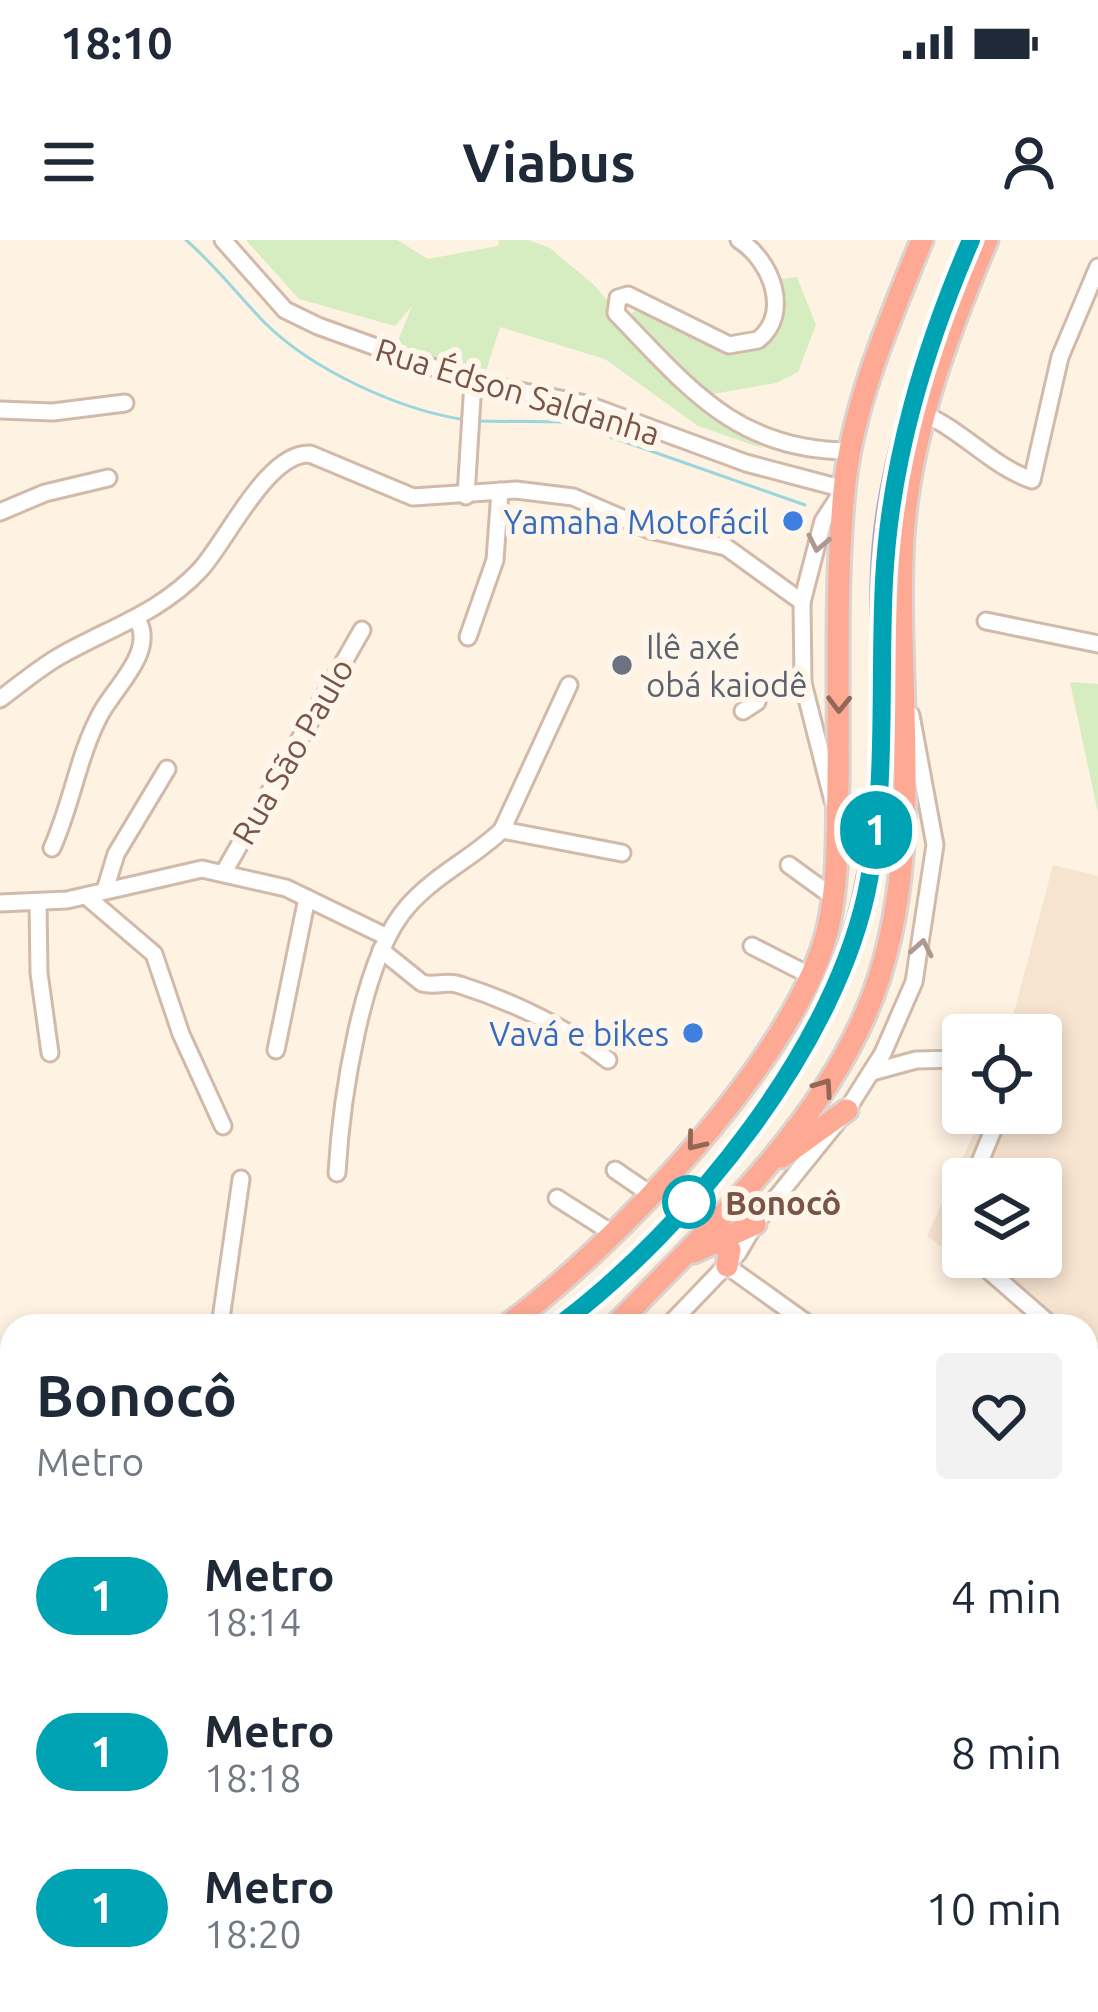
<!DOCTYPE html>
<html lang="en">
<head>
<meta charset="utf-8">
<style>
  :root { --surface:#fff; --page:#f2f2f3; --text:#1f2937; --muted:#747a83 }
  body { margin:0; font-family:Ubuntu,sans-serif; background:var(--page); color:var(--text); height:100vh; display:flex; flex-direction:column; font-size:45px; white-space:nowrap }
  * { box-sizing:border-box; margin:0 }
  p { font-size:39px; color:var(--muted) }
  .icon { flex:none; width:66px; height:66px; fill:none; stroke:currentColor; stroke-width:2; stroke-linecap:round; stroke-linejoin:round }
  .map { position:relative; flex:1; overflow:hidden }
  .sheet { position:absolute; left:0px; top:1074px; width:1098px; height:699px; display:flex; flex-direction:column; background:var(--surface); border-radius:36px 36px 0 0; box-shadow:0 6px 18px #0003 }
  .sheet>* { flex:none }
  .badge { padding:0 24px; border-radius:39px; font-size:42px; line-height:78px }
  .fabs { position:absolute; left:942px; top:774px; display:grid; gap:24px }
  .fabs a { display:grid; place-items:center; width:120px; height:120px; border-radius:12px; background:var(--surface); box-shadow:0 6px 18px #0003; font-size:60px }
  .map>.badge { position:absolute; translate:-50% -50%; box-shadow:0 0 0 6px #fff }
  .round { display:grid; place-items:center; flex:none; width:126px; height:126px; border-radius:12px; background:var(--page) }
  .head { display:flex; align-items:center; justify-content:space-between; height:204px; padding:0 36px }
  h1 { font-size:57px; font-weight:700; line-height:90px }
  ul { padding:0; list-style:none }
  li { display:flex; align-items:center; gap:36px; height:156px; padding:0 36px }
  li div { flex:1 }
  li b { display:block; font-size:45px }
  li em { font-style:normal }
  li .badge { min-width:132px; font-weight:700; text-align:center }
  .status { display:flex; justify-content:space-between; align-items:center; height:84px; padding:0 60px; background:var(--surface); direction:ltr }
  .status svg { height:33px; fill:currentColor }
  header { display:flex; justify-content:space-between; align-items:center; height:156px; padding:0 36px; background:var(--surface); font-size:54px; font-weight:700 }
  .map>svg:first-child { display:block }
  .residential { fill:#f6e3d0; fill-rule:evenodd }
  .green { fill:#d5edc0 }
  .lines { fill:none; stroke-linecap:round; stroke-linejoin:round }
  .stream { stroke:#9bd6dc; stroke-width:3 }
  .minor-casing { stroke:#d2baab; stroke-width:21 }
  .highway-casing { stroke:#dcd3cf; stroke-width:27 }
  .minor { stroke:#fff; stroke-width:15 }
  .highway { stroke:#fda994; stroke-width:21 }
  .rail-casing { stroke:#b3a0c9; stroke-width:8 }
  .rail { stroke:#fff6eb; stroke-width:3; stroke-dasharray:9; stroke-linecap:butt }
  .oneway { stroke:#ae9990 }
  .oneway2 { stroke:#936656 }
  .line-casing { stroke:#fff; stroke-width:27 }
  .line { stroke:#00a3b4; stroke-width:18 }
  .shop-dot { fill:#3f7fe0; stroke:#fff6eb; stroke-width:4.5 }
  .worship-dot { fill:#6b7280; stroke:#fff6eb; stroke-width:4.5 }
  .stop-dot { fill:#fff; stroke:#00a3b4; stroke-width:6 }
  .labels { text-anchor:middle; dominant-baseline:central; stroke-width:12; stroke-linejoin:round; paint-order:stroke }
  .street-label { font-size:33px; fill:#785546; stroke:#fff6eb }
  .shop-label { font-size:33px; fill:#366cbe; stroke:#fff6eb; text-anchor:end }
  .worship-label { font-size:33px; fill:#5b616d; stroke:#fff6eb; text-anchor:start }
  .stop-label { font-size:33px; font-weight:bold; fill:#785546; stroke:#fff6eb; text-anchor:start }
</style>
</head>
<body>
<div class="status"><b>18:10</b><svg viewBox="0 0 49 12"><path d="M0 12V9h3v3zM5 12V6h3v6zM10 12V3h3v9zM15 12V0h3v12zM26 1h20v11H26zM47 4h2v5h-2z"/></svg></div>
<header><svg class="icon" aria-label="menu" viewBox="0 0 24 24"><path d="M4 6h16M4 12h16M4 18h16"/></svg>Viabus<svg class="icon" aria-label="person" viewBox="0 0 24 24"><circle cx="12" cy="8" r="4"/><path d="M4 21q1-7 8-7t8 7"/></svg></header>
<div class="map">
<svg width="1098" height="1772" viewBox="0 0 1098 1772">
  <rect width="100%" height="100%" fill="#fef2e3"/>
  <!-- residential -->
  <path class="residential" d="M 1053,625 L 1098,636 L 1098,1237 L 1086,1231 L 1086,1130 L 1092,1121 L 1086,1116 L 1086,1086 L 1047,1086 L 927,996 L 983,873 L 1041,873 L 1041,795 L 1008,795 ZM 963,939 L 1041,939 L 1041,1017 L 963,1017 Z"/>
  <!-- green -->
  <g class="green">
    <path d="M 246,0 L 397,0 L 428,19 L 498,6 L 499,0 L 528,0 L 550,8 L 594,45 L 704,171 L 765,209 L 698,186 L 605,119 L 500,87 L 484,137 L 396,106 L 412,66 L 395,86 L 299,59 Z"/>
    <path d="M 797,37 L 816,85 L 798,132 L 776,143 L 707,155 L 631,75 L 636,69 C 696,95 793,159 781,39 Z"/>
    <path d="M 1070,442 L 1098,444 L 1098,573 Z"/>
  </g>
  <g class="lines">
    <!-- stream -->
    <g class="stream">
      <path d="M 186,0 C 214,24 238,55 264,82 C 312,130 399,170 466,180"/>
      <path d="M 475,181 L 568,182 L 805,265"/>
    </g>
    <!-- minor casing -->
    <g class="minor-casing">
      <g id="minor">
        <path d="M 223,0 L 285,70 L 318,86 L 473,142 L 586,164 L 746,223 L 844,249 L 823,281 L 802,362"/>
        <path d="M 739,0 C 771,20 792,73 758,100 L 729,105 L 628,55 L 618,58 L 616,73 C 688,147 737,212 852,211"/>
        <path d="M 0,170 L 53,172 L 125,163"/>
        <path d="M 924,174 C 965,192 990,225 1032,240 L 1060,117 L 1098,27"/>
        <path d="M 466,256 L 473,142"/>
        <path d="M 0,272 L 45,253 L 108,238"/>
        <path d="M 986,381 L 1098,404"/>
        <path d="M 468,397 L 495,320 L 500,251"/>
        <path d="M 0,459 C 19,445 39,428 60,416 C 109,388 160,373 200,330 C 227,301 267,212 310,214 L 413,257 L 516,250 L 573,257 L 650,290 L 726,307 L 802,362 L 803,443 L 833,561"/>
        <path d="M 743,471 L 757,462"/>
        <path d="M 502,590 L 569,445"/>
        <path d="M 502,590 L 622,613"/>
        <path d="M 52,608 C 72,564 78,515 101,473 C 116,446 155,411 138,381"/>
        <path d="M 789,625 L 833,657"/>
        <path d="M 224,632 L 362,390"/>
        <path d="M 105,650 L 116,614 L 167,529"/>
        <path d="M 86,656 L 154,714 L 181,794 L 223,886"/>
        <path d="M 0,663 L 67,660 L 202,629 L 286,648 L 385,696"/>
        <path d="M 38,663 L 39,733 L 50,813"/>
        <path d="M 752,706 L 811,736"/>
        <path d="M 381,710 L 422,743 C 435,747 446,740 460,745 C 511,761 566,787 608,820"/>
        <path d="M 276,810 L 307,658"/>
        <path d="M 872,832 L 916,820 L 963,819"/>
        <path d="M 615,930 L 650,954"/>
        <path d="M 337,933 C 341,863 361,718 408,666 C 435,635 473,618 502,590"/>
        <path d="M 973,939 L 1000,873"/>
        <path d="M 557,958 L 612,993"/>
        <path d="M 963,968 L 963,993"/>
        <path d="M 973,1017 L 1052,1086"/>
        <path d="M 727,1026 L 811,1086"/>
        <path d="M 220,1086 L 241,939"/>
        <path d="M 668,1086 L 738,1013 L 755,984 L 847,870 L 883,813 L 914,742 L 935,605 L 911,475"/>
        <path d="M 1098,1117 L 1098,1134"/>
        <path d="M 1086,1253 L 1098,1259"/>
        <path d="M 0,1325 L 12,1332"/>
        <path d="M 0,1406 L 12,1406"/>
        <path d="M 1086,1469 L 1098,1464"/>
        <path d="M 0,1537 L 12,1536"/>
        <path d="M 1086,1612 L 1098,1609"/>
        <path d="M 0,1659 L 12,1659"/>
        <path d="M 1086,1712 L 1098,1722"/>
        <path d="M 951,1761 L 966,1772"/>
        <path d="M 0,1767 L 61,1761"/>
      </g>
    </g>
    <!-- highway casing -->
    <g class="highway-casing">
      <g id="highway">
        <path d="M 782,917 L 847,870"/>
        <path d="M 716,1001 L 730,1010 L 727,1026"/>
        <path d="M 694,1012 L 755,984"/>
        <path d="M 506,1086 C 612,1009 798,816 828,688 C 839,640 837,590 838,542 C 839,446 835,348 844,251 C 852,165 890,79 922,0"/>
        <path d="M 615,1086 C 705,992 812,896 865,775 C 930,627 894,453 903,297 C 910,193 947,95 987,0"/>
        <path d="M 0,1153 L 12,1150"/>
        <path d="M 0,1241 L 12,1238"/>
      </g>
    </g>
    <!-- minor -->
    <use href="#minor" class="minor"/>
    <!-- highway -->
    <use href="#highway" class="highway"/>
    <!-- rail casing -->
    <g class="rail-casing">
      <g id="rail">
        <path d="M 543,1086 C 664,1000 800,836 845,694 C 863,639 868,581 872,524 C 879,439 866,354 880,269 C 895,175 928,88 962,0"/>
        <path d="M 0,1215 L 12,1213"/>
      </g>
    </g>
    <!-- rail -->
    <use href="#rail" class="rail"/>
  </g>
  <!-- one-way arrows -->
  <defs><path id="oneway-chevron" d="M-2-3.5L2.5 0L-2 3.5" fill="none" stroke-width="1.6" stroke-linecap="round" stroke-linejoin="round" transform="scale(3)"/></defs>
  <g class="oneway">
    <use href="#oneway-chevron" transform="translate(818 303) rotate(102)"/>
    <use href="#oneway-chevron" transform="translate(922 708) rotate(-79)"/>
  </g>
  <g class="oneway2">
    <use href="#oneway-chevron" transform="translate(839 464) rotate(91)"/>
    <use href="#oneway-chevron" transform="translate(824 847) rotate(-55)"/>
    <use href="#oneway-chevron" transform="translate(695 902) rotate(129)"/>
  </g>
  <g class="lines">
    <!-- line casing -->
    <g class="line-casing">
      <path id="line" d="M 558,1086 C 689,988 839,804 869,640 C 887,540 879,441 884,341 C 890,222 924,109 971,0"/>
    </g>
    <!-- line -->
    <use href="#line" class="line"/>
  </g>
  <!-- markers -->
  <g class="shop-dot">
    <circle cx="793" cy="281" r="12"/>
    <circle cx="693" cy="793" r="12"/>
  </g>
  <circle class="worship-dot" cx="622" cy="425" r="12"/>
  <circle class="stop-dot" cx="689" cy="962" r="24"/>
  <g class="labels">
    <!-- street labels -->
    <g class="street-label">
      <text transform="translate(518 151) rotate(17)">Rua Édson Saldanha</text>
      <text transform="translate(292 511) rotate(-60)">Rua São Paulo</text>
    </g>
    <!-- shop labels -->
    <g class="shop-label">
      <text x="769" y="281">Yamaha Motofácil</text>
      <text x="669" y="793">Vavá e bikes</text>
    </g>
    <!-- worship labels -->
    <g class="worship-label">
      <text x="646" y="406">Ilê axé<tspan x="646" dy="38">obá kaiodê</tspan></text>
    </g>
    <!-- stop labels -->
    <g class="stop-label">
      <text x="725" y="962">Bonocô</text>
    </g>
  </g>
</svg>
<div class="fabs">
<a><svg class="icon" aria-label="locate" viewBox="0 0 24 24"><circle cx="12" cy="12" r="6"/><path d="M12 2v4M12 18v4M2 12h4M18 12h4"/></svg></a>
<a><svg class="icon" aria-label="layers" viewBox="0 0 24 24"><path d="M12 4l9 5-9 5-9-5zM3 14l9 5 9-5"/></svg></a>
</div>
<b class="badge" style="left:876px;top:590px;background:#00a3b4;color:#fff">1</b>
<section class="sheet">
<div class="head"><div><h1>Bonocô</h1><p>Metro</p></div><a class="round"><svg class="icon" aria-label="heart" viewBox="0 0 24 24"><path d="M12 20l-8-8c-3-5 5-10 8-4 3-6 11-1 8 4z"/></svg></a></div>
<ul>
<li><span class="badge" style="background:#00a3b4;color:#fff">1</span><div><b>Metro</b><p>18:14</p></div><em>4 min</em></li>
<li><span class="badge" style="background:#00a3b4;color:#fff">1</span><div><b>Metro</b><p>18:18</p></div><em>8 min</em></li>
<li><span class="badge" style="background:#00a3b4;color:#fff">1</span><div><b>Metro</b><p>18:20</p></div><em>10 min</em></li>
</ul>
</section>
</div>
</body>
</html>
